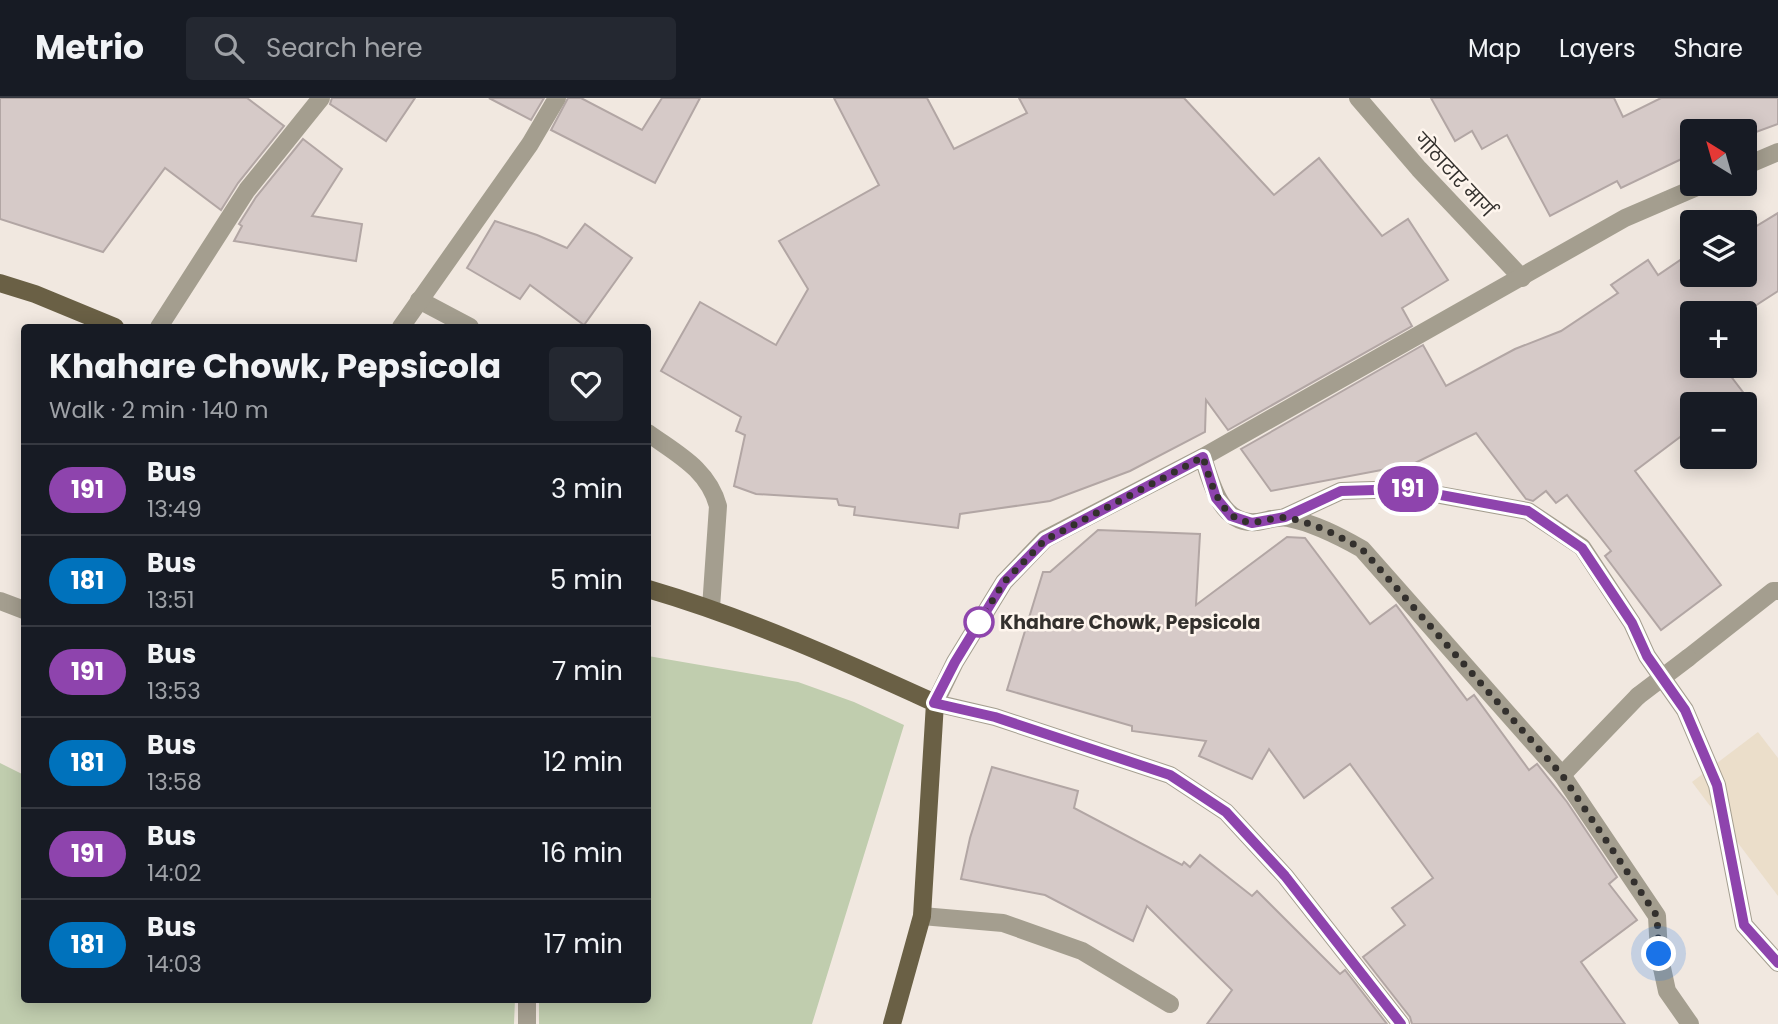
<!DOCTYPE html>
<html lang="en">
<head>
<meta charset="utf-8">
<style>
  :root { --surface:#171b24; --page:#242831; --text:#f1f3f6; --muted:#9ea1a6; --line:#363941 }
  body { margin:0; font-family:Poppins,"Noto Sans Devanagari",sans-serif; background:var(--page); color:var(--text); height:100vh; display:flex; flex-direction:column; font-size:26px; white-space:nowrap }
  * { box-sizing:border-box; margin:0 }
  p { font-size:23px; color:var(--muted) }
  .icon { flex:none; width:38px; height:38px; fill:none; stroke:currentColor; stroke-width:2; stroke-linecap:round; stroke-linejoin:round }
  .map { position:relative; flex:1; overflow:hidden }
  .sheet { position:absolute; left:21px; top:226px; width:630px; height:679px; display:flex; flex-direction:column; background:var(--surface); border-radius:7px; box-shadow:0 4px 18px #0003 }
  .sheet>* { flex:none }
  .badge { padding:0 14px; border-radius:23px; font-size:24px; line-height:46px }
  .needle { width:46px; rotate:323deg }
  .buttons { position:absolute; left:1680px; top:21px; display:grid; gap:14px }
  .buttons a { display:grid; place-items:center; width:77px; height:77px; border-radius:7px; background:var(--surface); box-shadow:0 4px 18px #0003; font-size:35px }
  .you { position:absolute; width:35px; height:35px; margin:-18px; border:5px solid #fff; border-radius:50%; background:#1a73e8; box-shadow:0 0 0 10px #1a73e833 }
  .map>.badge { position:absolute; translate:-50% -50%; box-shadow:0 0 0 4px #fff }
  .round { display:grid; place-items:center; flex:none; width:74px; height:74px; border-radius:7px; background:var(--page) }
  .overview { display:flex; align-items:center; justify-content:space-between; height:119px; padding:0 28px }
  h1 { font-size:33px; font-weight:700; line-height:52px }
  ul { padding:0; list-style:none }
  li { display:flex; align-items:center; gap:21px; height:91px; padding:0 28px; border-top:2px solid var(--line) }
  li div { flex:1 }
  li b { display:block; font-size:26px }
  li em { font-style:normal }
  li .badge { min-width:77px; font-weight:700; text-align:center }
  header { display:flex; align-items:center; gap:42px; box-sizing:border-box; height:98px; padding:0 35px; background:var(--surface); border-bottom:2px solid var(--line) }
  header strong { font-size:33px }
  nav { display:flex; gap:38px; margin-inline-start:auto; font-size:24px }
  .search { width:490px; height:63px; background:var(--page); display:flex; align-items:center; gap:18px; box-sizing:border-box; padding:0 24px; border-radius:7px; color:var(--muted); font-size:26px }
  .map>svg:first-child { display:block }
  .education { fill:#ebdeca }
  .green { fill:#c0cdae }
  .building { fill:#d6cac8; stroke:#b2a6a4; stroke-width:2 }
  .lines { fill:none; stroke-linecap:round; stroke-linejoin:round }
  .minor { stroke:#a49e8f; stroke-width:18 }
  .major { stroke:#6a6045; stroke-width:18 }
  .minor-bridge { stroke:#a49e8f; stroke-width:18 }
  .line-casing { stroke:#fff; stroke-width:16 }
  .line { stroke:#8e44ad; stroke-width:10 }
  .walk { stroke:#33302d; stroke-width:7; stroke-dasharray:0 12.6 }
  .stop-dot { fill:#fff; stroke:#8e44ad; stroke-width:3.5 }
  .labels { text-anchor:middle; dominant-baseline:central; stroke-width:5; stroke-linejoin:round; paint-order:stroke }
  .street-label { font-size:19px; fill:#33302d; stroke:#fef5ed }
  .stop-label { font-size:19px; font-weight:bold; fill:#33302d; stroke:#fef5ed; text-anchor:start }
</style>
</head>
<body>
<header>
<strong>Metrio</strong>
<div class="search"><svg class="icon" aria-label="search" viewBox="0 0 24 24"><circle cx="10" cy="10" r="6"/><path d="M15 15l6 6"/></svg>Search here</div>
<nav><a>Map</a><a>Layers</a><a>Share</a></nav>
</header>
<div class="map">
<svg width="1778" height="926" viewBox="0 0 1778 926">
  <rect width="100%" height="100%" fill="#f1e8e0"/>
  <!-- education -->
  <path class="education" d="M 1758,634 L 1778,660 L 1778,798 L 1692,684 Z"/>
  <!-- green -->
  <g class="green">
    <path d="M 648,558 L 798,584 L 854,604 L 904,627 L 812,926 L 539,926 L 539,901 L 648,901 Z"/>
    <path d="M 0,665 L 24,677 L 24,901 L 515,901 L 514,926 L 0,926 Z"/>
  </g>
  <!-- building -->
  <g class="building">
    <path d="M 0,0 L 247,0 L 284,28 L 238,85 L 221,112 L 165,70 L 103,154 L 0,121 Z"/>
    <path d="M 332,0 L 415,0 L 386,43 L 330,6 Z"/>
    <path d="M 489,0 L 544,0 L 531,22 Z"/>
    <path d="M 568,0 L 581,0 L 642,32 L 662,0 L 700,0 L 655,85 L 551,32 Z"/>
    <path d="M 834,0 L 927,0 L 954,51 L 1027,15 L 1019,0 L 1184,0 L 1274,97 L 1319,60 L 1382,138 L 1408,121 L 1448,182 L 1402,210 L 1412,228 L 1228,332 L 1206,302 L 1205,334 L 1130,373 L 1050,403 L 960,416 L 958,430 L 854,417 L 855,409 L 839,407 L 837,401 L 756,396 L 734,388 L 745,337 L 736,333 L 741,319 L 661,273 L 700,204 L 776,247 L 808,191 L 779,143 L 879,87 Z"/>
    <path d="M 1431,0 L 1614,0 L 1623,19 L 1661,0 L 1778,0 L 1778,26 L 1745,38 L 1745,33 L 1692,33 L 1692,56 L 1621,90 L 1617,83 L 1550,118 L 1507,37 L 1482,51 L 1472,33 L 1455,43 Z"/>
    <path d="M 303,41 L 342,71 L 312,118 L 362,126 L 356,163 L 234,143 L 242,128 L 239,126 L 256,99 Z"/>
    <path d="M 1778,115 L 1778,193 L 1744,215 L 1692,215 L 1692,268 L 1723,268 L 1752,306 L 1692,306 L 1692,330 L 1635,373 L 1721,487 L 1661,532 L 1605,458 L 1611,453 L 1567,397 L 1556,405 L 1546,393 L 1533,403 L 1526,401 L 1476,335 L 1413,366 L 1271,393 L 1241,351 L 1423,247 L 1446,288 L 1515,251 L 1561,233 L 1618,195 L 1611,187 L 1648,162 L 1658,177 L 1692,154 L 1692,177 L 1745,177 L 1745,135 Z"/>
    <path d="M 495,123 L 537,137 L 567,150 L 585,126 L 632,160 L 584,227 L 530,187 L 520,201 L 467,170 Z"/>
    <path d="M 1098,432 L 1200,436 L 1196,507 L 1287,439 L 1305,440 L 1370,526 L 1396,507 L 1467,602 L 1474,597 L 1529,672 L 1537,666 L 1567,704 L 1617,779 L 1609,786 L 1637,822 L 1581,864 L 1625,926 L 1412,926 L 1410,919 L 1363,859 L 1405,827 L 1392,810 L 1433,780 L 1350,666 L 1304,700 L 1269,651 L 1252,681 L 1199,658 L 1206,643 L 1132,633 L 1132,628 L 1007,592 L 1043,474 L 1050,474 Z"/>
    <path d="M 992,669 L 1078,693 L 1074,710 L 1182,767 L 1184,764 L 1190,769 L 1200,757 L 1252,798 L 1257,793 L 1340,876 L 1345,872 L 1387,926 L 1207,926 L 1232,892 L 1147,808 L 1133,843 L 1045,797 L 961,781 L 970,740 Z"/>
  </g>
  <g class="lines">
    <!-- minor -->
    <g class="minor">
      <path d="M 1358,0 L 1419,71 L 1522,180"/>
      <path d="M 1745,68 L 1778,54"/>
      <path d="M 419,202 L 470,229"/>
      <path d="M 159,229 L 247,92 L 321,0"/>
      <path d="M 401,229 L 530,46 L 557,0"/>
      <path d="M 648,335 C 677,356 708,371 718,408 L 711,510"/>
      <path d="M 1203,359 C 1211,385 1221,427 1256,424 C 1266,423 1278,418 1288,420 C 1314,425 1339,438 1362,451 L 1562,677 L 1657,818 L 1659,856 L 1667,893 L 1690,926"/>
      <path d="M 1285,419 L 1341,393 L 1407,391 L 1528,413 L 1582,449 L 1632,525 L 1647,558 L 1685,612 L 1717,687 L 1744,827 L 1778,865"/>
      <path d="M 0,503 L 24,512"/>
      <path d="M 1688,560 L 1773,493 L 1778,493"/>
      <path d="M 1562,677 L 1638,598"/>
      <path d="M 922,818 L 1003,825 L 1082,853 L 1170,906"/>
      <path d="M 527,926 L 527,901"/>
      <path d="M 1401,926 L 1285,778 L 1226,714 L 1170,677 L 995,619 L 935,605 L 955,564 L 1004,484 L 1045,441 L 1203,359 L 1625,120 L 1704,86"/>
    </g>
    <!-- major -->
    <g class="major">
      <path d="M 0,185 L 35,196 L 115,229"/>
      <path d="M 648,491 C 747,520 841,562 935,605 L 922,818 L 892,926"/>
    </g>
    <!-- minor-bridge -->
    <path class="minor-bridge" d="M 1638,598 L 1688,560"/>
  </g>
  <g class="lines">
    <!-- line casing -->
    <g class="line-casing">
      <path id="line" d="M 1401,926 L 1285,778 L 1226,714 L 1170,677 L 995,619 L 934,605 L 955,564 L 1004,484 L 1045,442 L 1203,359 L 1216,400 L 1231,418 L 1252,425 L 1285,419 L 1341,393 L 1408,391 L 1528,413 L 1582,450 L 1632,525 L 1647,558 L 1685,612 L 1717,687 L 1744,827 L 1778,865"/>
    </g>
    <!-- line -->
    <use href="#line" class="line"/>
    <!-- walk -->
    <path class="walk" d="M 979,524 L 1004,484 L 1045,442 L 1203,359 C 1211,385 1221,427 1256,424 C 1266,423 1278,418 1288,420 C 1314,425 1339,438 1362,451 L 1562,677 L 1657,818 L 1659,856"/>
  </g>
  <!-- markers -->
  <circle class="stop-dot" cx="979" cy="524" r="14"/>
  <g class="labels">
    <!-- street labels -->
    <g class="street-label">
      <text transform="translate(1454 77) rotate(47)">गोठाटार मार्ग</text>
    </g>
    <!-- stop labels -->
    <g class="stop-label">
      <text x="1000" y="524">Khahare Chowk, Pepsicola</text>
    </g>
  </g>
</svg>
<div class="buttons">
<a><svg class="needle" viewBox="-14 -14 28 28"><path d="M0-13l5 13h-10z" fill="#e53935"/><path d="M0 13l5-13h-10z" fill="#9ea1a6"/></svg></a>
<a><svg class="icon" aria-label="layers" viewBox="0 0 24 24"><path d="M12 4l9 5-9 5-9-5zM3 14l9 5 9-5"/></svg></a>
<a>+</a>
<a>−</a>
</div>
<div class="you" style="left:1659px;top:856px"></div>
<b class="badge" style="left:1408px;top:391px;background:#8e44ad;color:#fff">191</b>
<section class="sheet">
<div class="overview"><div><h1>Khahare Chowk, Pepsicola</h1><p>Walk · 2 min · 140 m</p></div><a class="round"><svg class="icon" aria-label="heart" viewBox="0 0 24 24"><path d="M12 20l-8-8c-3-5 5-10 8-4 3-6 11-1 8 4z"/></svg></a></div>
<ul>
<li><span class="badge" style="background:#8e44ad;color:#fff">191</span><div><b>Bus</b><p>13:49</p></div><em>3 min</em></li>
<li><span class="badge" style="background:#0072bc;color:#fff">181</span><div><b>Bus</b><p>13:51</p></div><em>5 min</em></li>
<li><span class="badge" style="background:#8e44ad;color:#fff">191</span><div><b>Bus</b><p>13:53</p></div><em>7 min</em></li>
<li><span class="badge" style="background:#0072bc;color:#fff">181</span><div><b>Bus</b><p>13:58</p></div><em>12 min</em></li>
<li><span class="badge" style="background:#8e44ad;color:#fff">191</span><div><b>Bus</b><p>14:02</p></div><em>16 min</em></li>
<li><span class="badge" style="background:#0072bc;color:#fff">181</span><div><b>Bus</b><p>14:03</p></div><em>17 min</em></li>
</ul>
</section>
</div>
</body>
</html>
